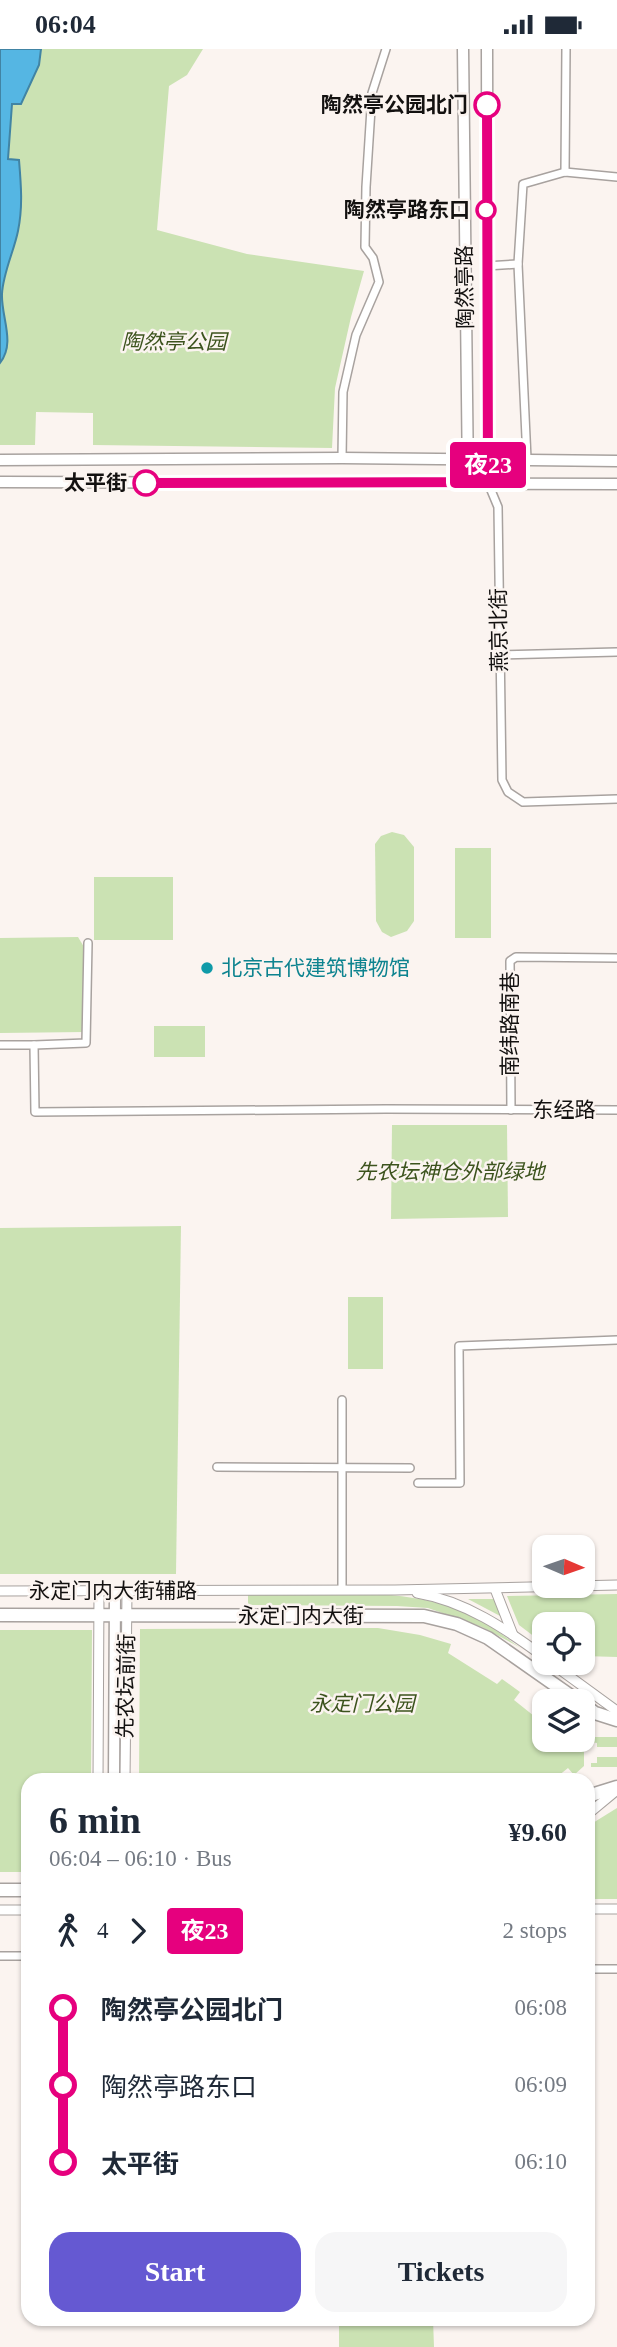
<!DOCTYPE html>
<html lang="en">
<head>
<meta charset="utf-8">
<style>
  :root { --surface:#fff; --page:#f6f6f7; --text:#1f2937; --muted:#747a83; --accent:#6559d2 }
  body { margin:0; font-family:"Times New Roman","Noto Sans SC",serif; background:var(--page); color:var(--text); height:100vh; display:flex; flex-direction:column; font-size:26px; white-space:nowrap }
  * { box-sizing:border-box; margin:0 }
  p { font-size:23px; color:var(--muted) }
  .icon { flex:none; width:38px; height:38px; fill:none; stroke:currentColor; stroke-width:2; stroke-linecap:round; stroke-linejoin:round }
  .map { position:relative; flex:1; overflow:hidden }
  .details { position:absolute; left:21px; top:1724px; width:574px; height:553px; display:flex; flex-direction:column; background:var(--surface); border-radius:21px; box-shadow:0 2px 5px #0004 }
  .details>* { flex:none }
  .badge { padding:0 14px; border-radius:5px; font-size:24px; line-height:46px }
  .needle { width:46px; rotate:92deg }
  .tools { position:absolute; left:532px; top:1486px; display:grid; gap:14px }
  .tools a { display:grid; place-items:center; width:63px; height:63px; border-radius:14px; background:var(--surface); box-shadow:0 2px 5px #0004; font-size:35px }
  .map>.badge { position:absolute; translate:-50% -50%; box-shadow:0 0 0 4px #fff }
  .legs { display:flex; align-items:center; gap:10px; height:77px; padding:0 28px; font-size:23px }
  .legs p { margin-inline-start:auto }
  .overview { display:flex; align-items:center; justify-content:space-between; height:119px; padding:0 28px }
  h1 { font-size:38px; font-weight:800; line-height:52px }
  .cta { display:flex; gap:14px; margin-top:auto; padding:14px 28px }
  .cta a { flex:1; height:80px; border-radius:21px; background:var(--accent); color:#fff; font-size:28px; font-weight:800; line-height:80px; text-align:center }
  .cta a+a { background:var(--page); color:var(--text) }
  ul { padding:0 28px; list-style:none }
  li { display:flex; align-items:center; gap:24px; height:77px; font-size:26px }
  li i { display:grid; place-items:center; width:10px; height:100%; margin:0 9px; background:currentColor }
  li i::after { content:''; width:18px; height:18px; margin:-9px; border:5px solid; border-radius:50%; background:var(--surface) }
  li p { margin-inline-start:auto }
  li:first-child i { background:linear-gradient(#0000 50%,currentColor 0) }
  li:last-child i { background:linear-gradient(currentColor 50%,#0000 0) }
  .status { display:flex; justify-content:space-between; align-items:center; height:49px; padding:0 35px; background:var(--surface); direction:ltr }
  .status svg { height:19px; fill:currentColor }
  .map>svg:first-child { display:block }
  .green { fill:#cbe2b3 }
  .water { fill:#55b6e3; stroke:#4184a4; stroke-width:2 }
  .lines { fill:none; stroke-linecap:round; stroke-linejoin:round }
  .minor-casing { stroke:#a8a29f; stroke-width:10 }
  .tertiary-casing { stroke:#a8a29f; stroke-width:11 }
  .secondary-casing { stroke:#a8a29f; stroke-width:13 }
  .primary-casing { stroke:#a8a29f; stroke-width:15 }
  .minor { stroke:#fff; stroke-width:7 }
  .tertiary { stroke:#fff; stroke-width:9 }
  .secondary { stroke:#fff; stroke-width:10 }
  .primary { stroke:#fff; stroke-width:12 }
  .line-1-casing { stroke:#fff; stroke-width:16 }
  .line-1 { stroke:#e6007e; stroke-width:10 }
  .stop-1-dot { fill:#fff; stroke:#e6007e; stroke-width:3.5 }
  .culture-dot { fill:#0f9aa8; stroke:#fbf4f0; stroke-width:2.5 }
  .labels { text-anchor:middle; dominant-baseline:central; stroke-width:5; stroke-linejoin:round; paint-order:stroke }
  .stop-label { font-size:21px; font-weight:bold; fill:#131110; stroke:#fbf4f0; text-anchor:end }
  .street-label { font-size:21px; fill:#131110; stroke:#fbf4f0 }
  .park-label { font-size:21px; font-style:italic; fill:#3c531d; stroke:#fbf4f0 }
  .culture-label { font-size:21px; fill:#0d838f; stroke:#fbf4f0; text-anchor:start }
</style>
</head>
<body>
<div class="status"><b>06:04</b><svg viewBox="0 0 49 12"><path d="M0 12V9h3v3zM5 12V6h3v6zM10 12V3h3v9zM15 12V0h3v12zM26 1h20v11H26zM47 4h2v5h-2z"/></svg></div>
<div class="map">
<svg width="617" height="2298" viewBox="0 0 617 2298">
  <rect width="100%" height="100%" fill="#fbf4f0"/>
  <!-- green -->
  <g class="green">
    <path d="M 0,0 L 203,0 L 187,26 L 169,37 L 157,181 L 247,205 L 364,222 L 351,268 L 335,339 L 332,399 L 93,396 L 93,364 L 36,363 L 35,396 L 0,396 Z"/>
    <path d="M 392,783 L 404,786 L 414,798 L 414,872 L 407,882 L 391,888 L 382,883 L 376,872 L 375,795 L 381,787 Z"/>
    <rect x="455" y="799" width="36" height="90"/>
    <rect x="94" y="828" width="79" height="63"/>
    <path d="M 78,888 L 84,898 L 85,983 L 0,984 L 0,889 Z"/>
    <rect x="154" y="977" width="51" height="31"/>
    <path d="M 392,1076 L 507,1076 L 508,1168 L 391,1170 Z"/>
    <path d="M 181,1177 L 176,1525 L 0,1525 L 0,1179 Z"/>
    <rect x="348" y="1248" width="35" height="72"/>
    <path d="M 248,1545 C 319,1545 419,1535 481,1571 C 495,1579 507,1590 521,1599 L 482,1578 L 428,1559 L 397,1557 L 248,1556 Z"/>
    <path d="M 617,1545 L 617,1608 L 583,1607 L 583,1575 L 544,1575 L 544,1595 L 519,1576 L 507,1547 Z"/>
    <path d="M 468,1550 L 494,1550 L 502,1568 Z"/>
    <path d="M 378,1579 L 420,1586 L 451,1595 L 448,1604 L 497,1635 L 502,1630 L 520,1643 L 514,1651 L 544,1675 L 544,1690 L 584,1692 L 584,1717 L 574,1726 L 568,1719 L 553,1731 L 139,1731 L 140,1580 Z"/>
    <path d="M 0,1581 L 92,1581 L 91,1731 L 28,1731 L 28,1823 L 0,1823 Z"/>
    <path d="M 591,1688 L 617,1688 L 617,1698 L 597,1698 L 597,1694 L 591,1693 Z"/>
    <path d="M 597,1708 L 617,1708 L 617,1718 L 591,1718 L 591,1714 L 597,1714 Z"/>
    <path d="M 617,1759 L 617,1850 L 588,1850 L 588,1777 Z"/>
    <path d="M 339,2270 L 433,2270 L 434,2298 L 339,2298 Z"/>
  </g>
  <!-- water -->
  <path class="water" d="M 0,0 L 41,0 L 39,16 L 21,55 L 12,55 L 8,110 L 19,111 C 21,135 23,158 18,182 C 14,202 3,224 2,245 C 1,268 16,294 0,314 Z"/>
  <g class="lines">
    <!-- minor casing -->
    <g class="minor-casing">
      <g id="minor">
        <path d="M 565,123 L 566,0"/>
        <path d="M 486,217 L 518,215"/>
        <path d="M 342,409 L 343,343 L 356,286 L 379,233 L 373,209 L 365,198 L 366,138 L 372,44 L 386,0"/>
        <path d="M 527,410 L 518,215 L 523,135 L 565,123 L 617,128"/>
        <path d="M 488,434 L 498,458 L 502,731 L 508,743 L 523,753 L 617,750"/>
        <path d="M 499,606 L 617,603"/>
        <path d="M 0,996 L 34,996 L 35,1063 L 386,1060 L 617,1061"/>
        <path d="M 34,996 L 86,994 L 88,894"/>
        <path d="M 511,1061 L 510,912 L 516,908 L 617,909"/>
        <path d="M 342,1351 L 342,1540"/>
        <path d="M 217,1418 L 410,1419"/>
        <path d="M 418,1434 L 460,1434 L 459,1297 L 617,1291"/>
        <path d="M 0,1907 L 28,1907"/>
        <path d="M 588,1920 L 617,1920"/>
      </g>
    </g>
    <!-- tertiary casing -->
    <g class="tertiary-casing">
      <g id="tertiary">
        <path d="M 495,1540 L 513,1586"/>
        <path d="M 0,1542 L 395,1541 L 617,1536"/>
        <path d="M 417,1544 C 465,1552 506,1580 544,1608"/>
        <path d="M 551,1614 L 617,1662"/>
        <path d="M 98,1731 L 99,1543"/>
        <path d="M 125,1731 L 127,1542"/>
        <path d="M 588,1765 L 617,1741"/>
        <path d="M 588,1860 L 617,1860"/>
        <path d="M 0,1861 L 28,1861"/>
      </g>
    </g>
    <!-- secondary casing -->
    <g class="secondary-casing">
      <g id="secondary">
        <path d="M 463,0 L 468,433"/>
        <path d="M 487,0 L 488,433"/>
        <path d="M 0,411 L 342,409 L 617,412"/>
        <path d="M 0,433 L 617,435"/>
        <path d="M 114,1731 L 115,1543"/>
      </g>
    </g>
    <!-- primary casing -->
    <g class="primary-casing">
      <g id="primary">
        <path d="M 0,1566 L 424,1567 L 457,1575 L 488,1589 L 578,1652"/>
        <path d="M 583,1655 L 595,1664 L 617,1671"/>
        <path d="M 588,1747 L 617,1738"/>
        <path d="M 0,1841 L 28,1841"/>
      </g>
    </g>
    <!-- minor -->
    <use href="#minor" class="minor"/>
    <!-- tertiary -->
    <use href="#tertiary" class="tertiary"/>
    <!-- secondary -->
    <use href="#secondary" class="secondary"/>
    <!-- primary -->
    <use href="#primary" class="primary"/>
  </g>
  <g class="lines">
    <!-- line-1 casing -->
    <g class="line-1-casing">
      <path id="line-1" d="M 146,434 L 488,433 L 487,56"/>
    </g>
    <!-- line-1 -->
    <use href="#line-1" class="line-1"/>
  </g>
  <!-- markers -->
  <g class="stop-1-dot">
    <circle cx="487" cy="56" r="12"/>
    <circle cx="486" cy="161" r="9"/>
    <circle cx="146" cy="434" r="12"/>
  </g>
  <circle class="culture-dot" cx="207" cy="919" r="7"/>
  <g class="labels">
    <!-- stop labels -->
    <g class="stop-label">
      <text x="468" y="56">陶然亭公园北门</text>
      <text x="470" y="161">陶然亭路东口</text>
      <text x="127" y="434">太平街</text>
    </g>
    <!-- street labels -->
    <g class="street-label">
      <text transform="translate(465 238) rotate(-91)">陶然亭路</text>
      <text transform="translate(499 581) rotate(-91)">燕京北街</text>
      <text transform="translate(510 975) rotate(-90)">南纬路南巷</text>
      <text x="564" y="1061">东经路</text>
      <text x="113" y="1542">永定门内大街辅路</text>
      <text x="301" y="1567">永定门内大街</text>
      <text transform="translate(126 1637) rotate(-89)">先农坛前街</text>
    </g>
    <!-- park labels -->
    <g class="park-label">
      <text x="174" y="293">陶然亭公园</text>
      <text x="450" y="1123">先农坛神仓外部绿地</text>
      <text x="362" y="1655">永定门公园</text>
    </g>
    <!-- culture labels -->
    <g class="culture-label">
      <text x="221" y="919">北京古代建筑博物馆</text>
    </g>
  </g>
</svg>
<div class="tools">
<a><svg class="needle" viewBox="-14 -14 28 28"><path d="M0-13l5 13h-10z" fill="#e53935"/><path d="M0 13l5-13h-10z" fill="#747a83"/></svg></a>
<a><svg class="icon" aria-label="locate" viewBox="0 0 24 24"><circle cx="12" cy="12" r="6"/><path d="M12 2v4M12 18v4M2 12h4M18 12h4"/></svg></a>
<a><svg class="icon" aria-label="layers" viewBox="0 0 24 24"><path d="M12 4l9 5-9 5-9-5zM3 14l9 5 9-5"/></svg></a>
</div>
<b class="badge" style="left:488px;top:416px;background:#e6007e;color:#fff">夜23</b>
<section class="details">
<div class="overview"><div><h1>6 min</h1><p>06:04 – 06:10 · Bus</p></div><b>¥9.60</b></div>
<div class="legs"><svg class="icon" aria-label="walk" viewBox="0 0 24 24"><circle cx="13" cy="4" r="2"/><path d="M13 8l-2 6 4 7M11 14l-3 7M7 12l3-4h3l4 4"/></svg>4<svg class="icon" aria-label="forward" viewBox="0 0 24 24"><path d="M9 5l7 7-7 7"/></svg><b class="badge" style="background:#e6007e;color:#fff">夜23</b><p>2 stops</p></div>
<ul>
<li><i style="color:#e6007e"></i><b>陶然亭公园北门</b><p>06:08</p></li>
<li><i style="color:#e6007e"></i><span>陶然亭路东口</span><p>06:09</p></li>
<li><i style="color:#e6007e"></i><b>太平街</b><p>06:10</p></li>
</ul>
<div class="cta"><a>Start</a><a>Tickets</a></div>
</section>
</div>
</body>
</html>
